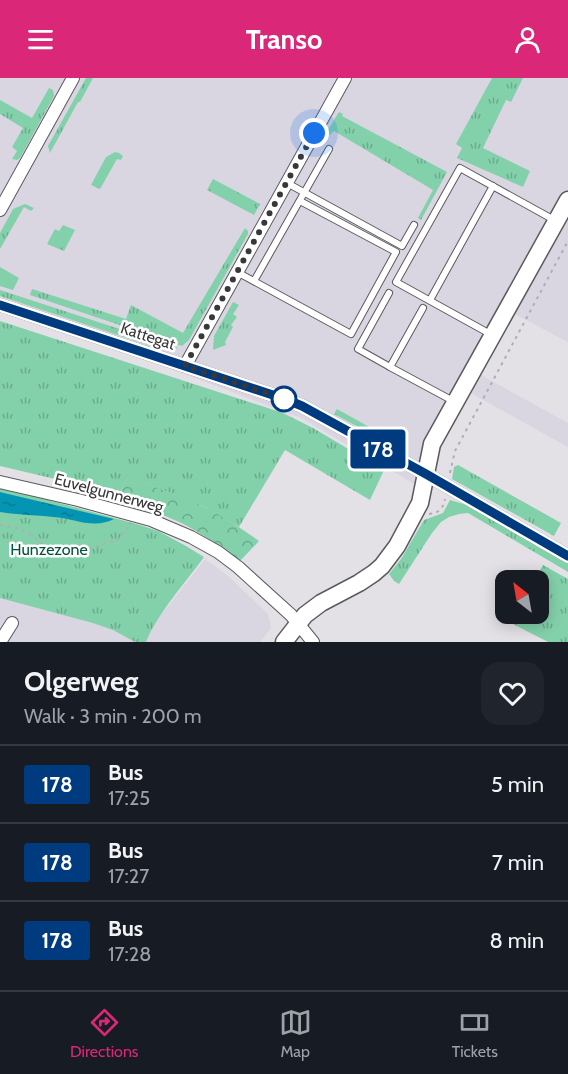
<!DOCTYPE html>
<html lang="en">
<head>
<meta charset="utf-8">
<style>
  :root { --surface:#171b24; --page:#20242c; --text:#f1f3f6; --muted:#9ea1a6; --line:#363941; --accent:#db2777 }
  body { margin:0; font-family:Cabin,sans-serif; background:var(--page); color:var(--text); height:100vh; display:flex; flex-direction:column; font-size:22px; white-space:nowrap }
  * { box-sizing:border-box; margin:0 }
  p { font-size:20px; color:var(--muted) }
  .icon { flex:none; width:33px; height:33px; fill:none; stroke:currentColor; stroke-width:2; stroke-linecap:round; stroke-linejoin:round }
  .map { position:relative; height:564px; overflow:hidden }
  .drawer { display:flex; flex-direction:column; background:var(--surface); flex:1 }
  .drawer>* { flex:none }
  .badge { padding:0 12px; border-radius:4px; font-size:21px; line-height:39px }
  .needle { width:39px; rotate:329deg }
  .tools { position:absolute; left:495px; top:492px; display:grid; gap:12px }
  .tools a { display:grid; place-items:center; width:54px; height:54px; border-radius:12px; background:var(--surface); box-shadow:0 3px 15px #0003; font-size:30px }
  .you { position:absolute; width:30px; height:30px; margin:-15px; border:4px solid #fff; border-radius:50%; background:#1a73e8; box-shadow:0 0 0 9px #1a73e833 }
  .map>.badge { position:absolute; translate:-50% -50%; box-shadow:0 0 0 3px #fff }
  .round { display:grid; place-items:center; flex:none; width:63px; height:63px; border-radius:18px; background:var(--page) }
  .headline { display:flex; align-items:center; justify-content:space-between; height:102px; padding:0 24px }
  h1 { font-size:28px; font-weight:800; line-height:45px }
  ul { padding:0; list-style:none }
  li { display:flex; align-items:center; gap:18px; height:78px; padding:0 24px; border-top:2px solid var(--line) }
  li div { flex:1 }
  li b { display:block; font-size:22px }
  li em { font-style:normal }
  li .badge { min-width:66px; font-weight:700; text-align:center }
  header { display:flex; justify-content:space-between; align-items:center; height:78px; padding:0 24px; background:var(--accent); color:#fff; font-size:27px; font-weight:800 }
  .tabs { display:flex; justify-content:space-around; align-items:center; height:84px; border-top:2px solid var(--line); background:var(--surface); font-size:16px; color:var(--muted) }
  .tabs a { display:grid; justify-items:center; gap:3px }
  .tabs .on { color:var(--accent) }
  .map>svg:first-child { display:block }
  .built { fill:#d9d5e1 }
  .grass { fill:url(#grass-tufts) }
  .forest { fill:url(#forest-crowns) }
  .water { fill:url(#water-ripples) }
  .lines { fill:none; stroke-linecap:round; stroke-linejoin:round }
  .lane-casing { stroke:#5c5a5f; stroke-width:8 }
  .street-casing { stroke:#5c5a5f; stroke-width:14 }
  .secondary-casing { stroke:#5c5a5f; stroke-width:19 }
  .path { stroke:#afaeb2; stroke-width:2; stroke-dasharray:3 4.5; stroke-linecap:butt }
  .lane { stroke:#fff; stroke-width:6 }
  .street { stroke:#fff; stroke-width:12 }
  .secondary { stroke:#fff; stroke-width:16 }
  .line-casing { stroke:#fff; stroke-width:14 }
  .line { stroke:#003b80; stroke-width:9 }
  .walk { stroke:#383739; stroke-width:6; stroke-dasharray:0 10.8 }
  .stop-dot { fill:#fff; stroke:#003b80; stroke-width:3 }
  .labels { text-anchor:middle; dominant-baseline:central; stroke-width:5; stroke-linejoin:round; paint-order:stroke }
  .street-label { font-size:16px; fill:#383739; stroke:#fff }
  .park-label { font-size:16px; fill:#005337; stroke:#fff }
</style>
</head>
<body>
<header><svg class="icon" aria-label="menu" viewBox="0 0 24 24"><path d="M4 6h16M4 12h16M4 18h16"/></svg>Transo<svg class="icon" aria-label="person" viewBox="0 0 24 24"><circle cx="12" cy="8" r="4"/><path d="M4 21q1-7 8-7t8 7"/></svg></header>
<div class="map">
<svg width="568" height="564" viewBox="0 0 568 564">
  <defs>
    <pattern id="grass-tufts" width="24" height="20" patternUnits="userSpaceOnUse" patternTransform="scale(1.5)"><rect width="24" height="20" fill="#83d1ab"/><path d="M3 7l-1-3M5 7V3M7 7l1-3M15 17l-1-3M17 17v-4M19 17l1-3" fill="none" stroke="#6caa8c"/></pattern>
    <pattern id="forest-crowns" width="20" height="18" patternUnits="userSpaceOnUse" patternTransform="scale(1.5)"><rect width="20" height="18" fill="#83d1ab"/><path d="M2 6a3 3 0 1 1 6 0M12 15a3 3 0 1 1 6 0" fill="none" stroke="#6caa8c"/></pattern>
    <pattern id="water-ripples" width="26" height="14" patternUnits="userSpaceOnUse" patternTransform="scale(1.5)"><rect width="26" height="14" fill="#0595b4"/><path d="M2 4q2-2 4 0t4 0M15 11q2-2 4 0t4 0" fill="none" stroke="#077a93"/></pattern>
  </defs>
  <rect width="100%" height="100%" fill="#e3e1e6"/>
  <!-- built -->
  <g class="built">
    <path d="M 0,0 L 568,0 L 568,264 L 507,232 L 472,292 L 568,345 L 568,369 L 462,310 L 423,411 L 301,340 L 0,227 Z"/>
    <path d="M 205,481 L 228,498 L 268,536 L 271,550 L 260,564 L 0,564 L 0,514 L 95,542 L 140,564 Z"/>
  </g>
  <!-- grass -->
  <g class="grass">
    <path d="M 86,0 L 93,0 L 80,24 L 78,24 L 50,75 L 48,68 Z"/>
    <path d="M 492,0 L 523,0 L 511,24 L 506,22 L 483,70 L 530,93 L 523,109 L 457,80 L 462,70 L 456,66 Z"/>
    <path d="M 49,10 L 53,12 L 54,18 L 20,80 L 17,82 L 12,81 L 17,73 L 12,69 L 23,50 L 0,36 L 0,22 L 32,40 Z"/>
    <path d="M 339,34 L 343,36 L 342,38 L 447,94 L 421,142 L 418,140 L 433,112 L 334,53 L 330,57 L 326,55 Z"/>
    <path d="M 115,74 L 119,75 L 123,78 L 121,82 L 117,81 L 100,111 L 91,107 L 106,79 Z"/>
    <path d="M 213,101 L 260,126 L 254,137 L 207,112 Z"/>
    <path d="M 25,126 L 34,130 L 31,133 L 24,129 L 0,171 L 0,155 L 13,131 Z"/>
    <path d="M 63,147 L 75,152 L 64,173 L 47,166 L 55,151 L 59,153 Z"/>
    <path d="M 245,150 L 248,153 L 248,156 L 189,262 L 182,268 L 30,217 L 32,211 L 126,241 L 131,227 L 183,255 Z"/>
    <path d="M 0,189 L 19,200 L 13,212 L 0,208 Z"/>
    <path d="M 0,212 L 178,270 C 169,273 162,271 154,269 L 0,218 Z"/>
    <path d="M 233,224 L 239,227 L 233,236 L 237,239 L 231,247 L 233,249 L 225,264 L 226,267 L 213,272 L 214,258 Z"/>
    <path d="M 0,243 L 283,335 L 313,350 L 384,392 L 370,422 L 285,372 L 239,449 L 202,428 L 166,413 L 128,400 L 119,416 L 0,388 Z"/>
    <path d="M 337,331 L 407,370 L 396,369 L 334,336 Z"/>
    <path d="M 458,387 L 561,445 L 554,458 L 452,401 L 454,389 Z"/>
    <path d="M 0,409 L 140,447 L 158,453 L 186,468 L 204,479 C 185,505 158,535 146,564 L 135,564 L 113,552 L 93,545 L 0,520 Z"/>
    <path d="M 450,422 L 467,427 L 568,485 L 568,494 L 468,435 L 459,436 L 449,439 L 441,444 L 432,455 L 399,506 L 394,503 L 389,496 L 401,481 L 424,442 L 443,435 Z"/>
    <path d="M 543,487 L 568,501 L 568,564 L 548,564 L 511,545 L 516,536 L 538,536 L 538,502 L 534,502 Z"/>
  </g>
  <!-- forest -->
  <path class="forest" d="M 128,399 C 153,409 178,416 202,428 C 222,438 241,450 259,463 L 239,484 C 225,473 211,462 196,453 C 171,438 144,430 116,423 Z"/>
  <!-- water -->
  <path class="water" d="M 0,414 L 4,415 L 114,441 C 92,452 75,440 53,439 C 35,437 18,437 0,434 Z"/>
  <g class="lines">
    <!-- lane casing -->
    <g class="lane-casing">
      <g id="lane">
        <path d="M 287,105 L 402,168 L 414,147"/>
        <path d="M 237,194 L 351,256 L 396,174 L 300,123"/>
        <path d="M 254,203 L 329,71"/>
        <path d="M 389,215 L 358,271 L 390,289"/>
        <path d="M 430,222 L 493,108"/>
        <path d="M 423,230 L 390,289 L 455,324"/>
        <path d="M 492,257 L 396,204 L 460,90 L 556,143"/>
      </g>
    </g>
    <!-- street casing -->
    <g class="street-casing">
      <g id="street">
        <path d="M 0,132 L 73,0"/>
        <path d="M 0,227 L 285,321 L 302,328 L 426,396 L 568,478"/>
        <path d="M 185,288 L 345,0"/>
        <path d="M 0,404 L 78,422 L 151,442 L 191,459 L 218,474 L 238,489 L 291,537 L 313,564"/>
        <path d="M 0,564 L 12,545"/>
      </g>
    </g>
    <!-- secondary casing -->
    <g class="secondary-casing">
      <path id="secondary" d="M 284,564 L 305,537 L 321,525 L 359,505 L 374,495 L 382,488 L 397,468 L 420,425 L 432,366 L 568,122"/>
    </g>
    <!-- path -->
    <g class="path">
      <path d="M 450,395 L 455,373 L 568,163"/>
      <path d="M 429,436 C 439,435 443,431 445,421"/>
      <path d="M 0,447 L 17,450 L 28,455 L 54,474 L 68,477 L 77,476 L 108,464 L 116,463 L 128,449"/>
    </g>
    <!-- lane -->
    <use href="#lane" class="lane"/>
    <!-- street -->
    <use href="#street" class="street"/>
    <!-- secondary -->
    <use href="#secondary" class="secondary"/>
  </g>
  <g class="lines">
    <!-- line casing -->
    <g class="line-casing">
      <path id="line" d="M 0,227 L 285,321 L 302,328 L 426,396 L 568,478"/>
    </g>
    <!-- line -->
    <use href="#line" class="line"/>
    <!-- walk -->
    <path class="walk" d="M 284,321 L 285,321 L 185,288 L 314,55"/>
  </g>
  <!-- markers -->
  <circle class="stop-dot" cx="284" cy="321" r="12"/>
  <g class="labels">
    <!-- street labels -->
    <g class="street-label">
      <text transform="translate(148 258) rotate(18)">Kattegat</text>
      <text transform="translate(109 415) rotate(15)">Euvelgunnerweg</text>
    </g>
    <!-- park labels -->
    <g class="park-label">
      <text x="49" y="471">Hunzezone</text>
    </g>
  </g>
</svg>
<div class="tools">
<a><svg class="needle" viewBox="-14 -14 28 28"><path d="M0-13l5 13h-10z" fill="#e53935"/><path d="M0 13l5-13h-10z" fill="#9ea1a6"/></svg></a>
</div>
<div class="you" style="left:314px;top:55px"></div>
<b class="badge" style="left:378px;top:371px;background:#003b80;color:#fff">178</b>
</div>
<section class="drawer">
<div class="headline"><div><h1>Olgerweg</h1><p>Walk · 3 min · 200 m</p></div><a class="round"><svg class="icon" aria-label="heart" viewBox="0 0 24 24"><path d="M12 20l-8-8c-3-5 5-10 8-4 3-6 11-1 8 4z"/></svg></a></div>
<ul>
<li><span class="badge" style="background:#003b80;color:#fff">178</span><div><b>Bus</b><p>17:25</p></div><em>5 min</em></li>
<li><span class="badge" style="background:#003b80;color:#fff">178</span><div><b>Bus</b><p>17:27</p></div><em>7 min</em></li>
<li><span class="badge" style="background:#003b80;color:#fff">178</span><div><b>Bus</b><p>17:28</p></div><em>8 min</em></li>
</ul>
</section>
<nav class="tabs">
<a class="on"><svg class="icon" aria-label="directions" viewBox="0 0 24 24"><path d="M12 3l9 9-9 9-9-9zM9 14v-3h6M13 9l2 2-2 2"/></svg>Directions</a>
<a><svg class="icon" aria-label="map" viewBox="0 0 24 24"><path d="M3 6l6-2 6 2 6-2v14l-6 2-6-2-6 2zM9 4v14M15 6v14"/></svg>Map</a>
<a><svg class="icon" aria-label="tickets" viewBox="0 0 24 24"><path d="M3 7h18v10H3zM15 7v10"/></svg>Tickets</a>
</nav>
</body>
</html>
